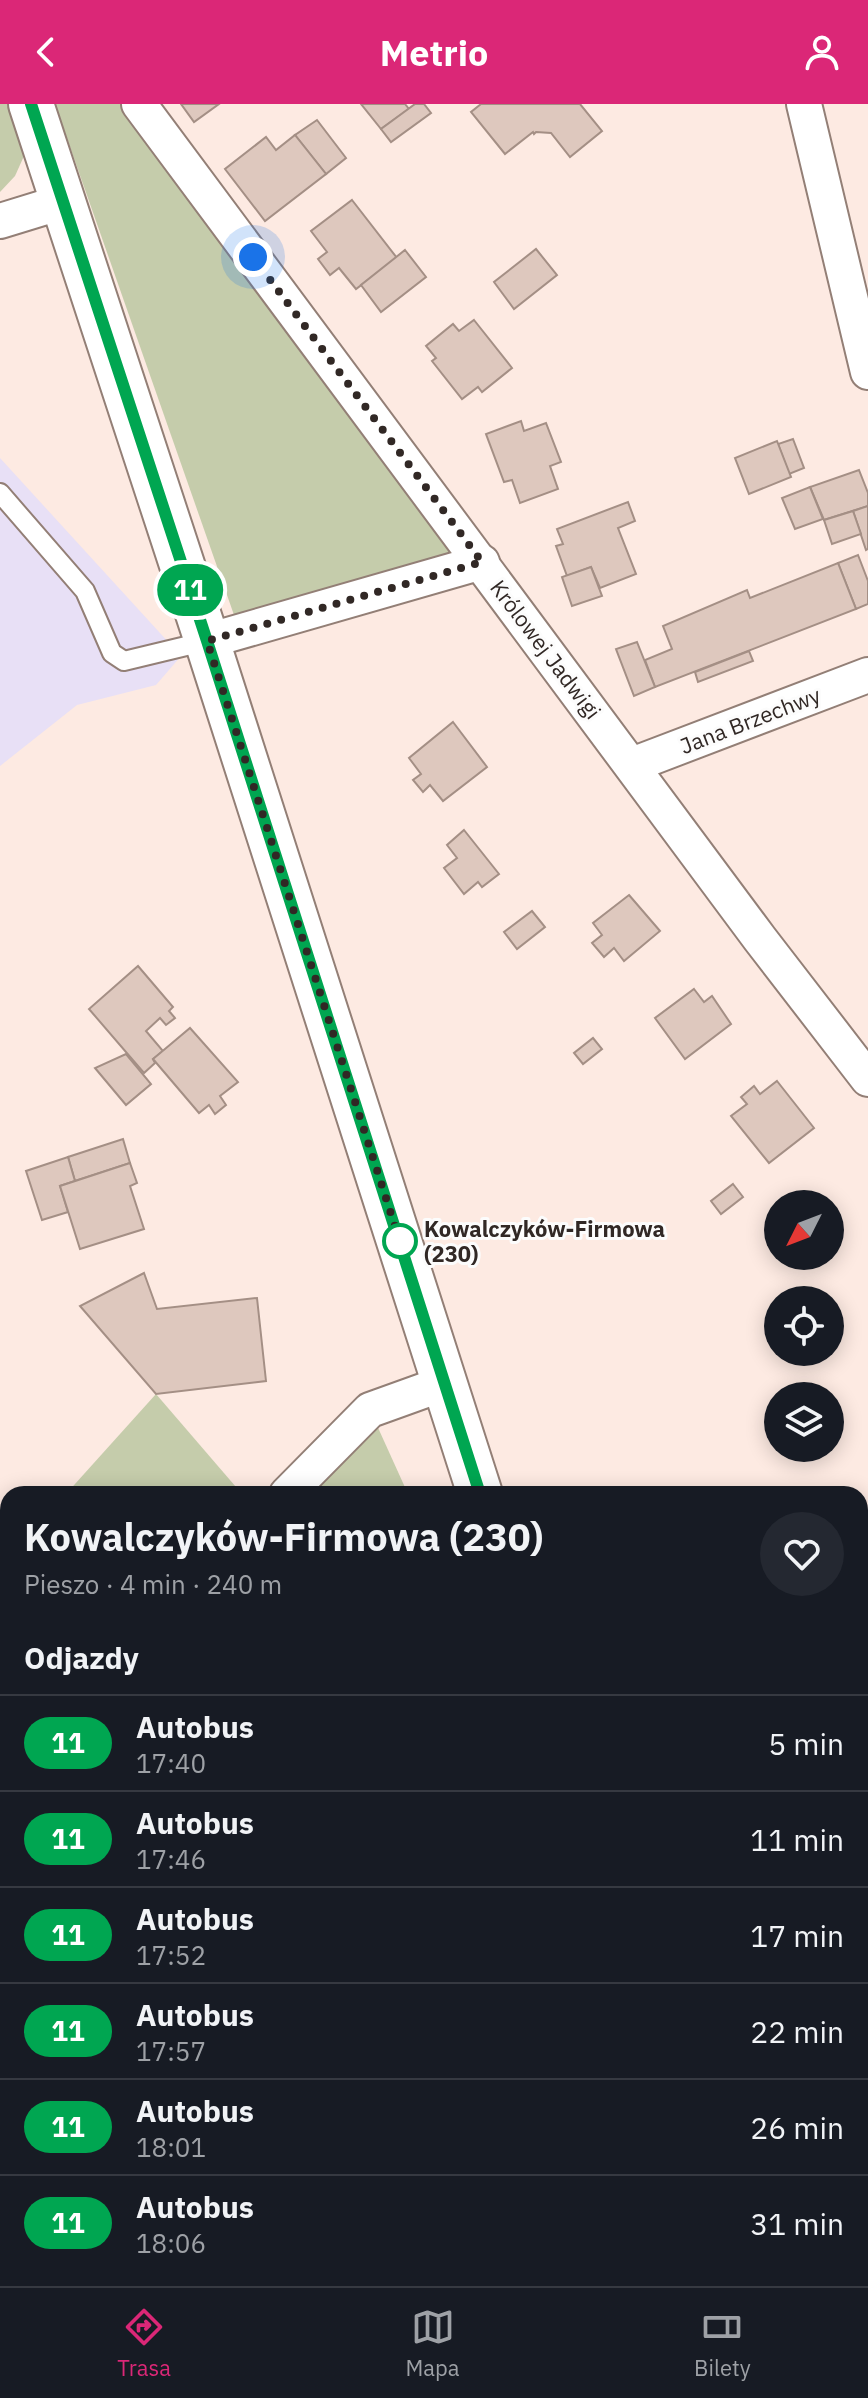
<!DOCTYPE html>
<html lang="pl">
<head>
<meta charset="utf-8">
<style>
  :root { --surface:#171b24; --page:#242831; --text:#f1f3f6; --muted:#9ea1a6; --line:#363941; --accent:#db2777 }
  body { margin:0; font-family:"IBM Plex Sans",sans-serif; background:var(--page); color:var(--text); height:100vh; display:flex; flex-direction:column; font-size:30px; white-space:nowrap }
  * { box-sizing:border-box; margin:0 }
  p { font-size:26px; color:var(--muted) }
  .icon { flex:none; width:44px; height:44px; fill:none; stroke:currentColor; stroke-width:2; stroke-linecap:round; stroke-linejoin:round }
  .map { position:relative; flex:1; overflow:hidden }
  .panel { position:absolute; left:0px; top:1382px; width:868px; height:800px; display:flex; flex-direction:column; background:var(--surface); border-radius:24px 24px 0 0; box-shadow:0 4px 20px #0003 }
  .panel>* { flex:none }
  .badge { padding:0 16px; border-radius:26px; font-size:28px; line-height:52px }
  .needle { width:52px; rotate:228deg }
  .tools { position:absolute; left:764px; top:1086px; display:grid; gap:16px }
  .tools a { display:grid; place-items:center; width:80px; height:80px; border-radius:50%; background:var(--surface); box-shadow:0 4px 20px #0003; font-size:40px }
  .you { position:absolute; width:40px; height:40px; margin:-20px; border:6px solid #fff; border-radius:50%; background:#1a73e8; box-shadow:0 0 0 12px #1a73e833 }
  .map>.badge { position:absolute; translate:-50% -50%; box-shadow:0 0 0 4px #fff }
  h2 { padding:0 24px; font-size:30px; line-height:72px }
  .round { display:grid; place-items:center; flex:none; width:84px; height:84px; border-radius:42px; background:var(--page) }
  .headline { display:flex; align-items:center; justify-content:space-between; height:136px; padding:0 24px }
  h1 { font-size:38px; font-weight:700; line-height:60px }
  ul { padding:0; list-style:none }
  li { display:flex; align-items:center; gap:24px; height:96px; padding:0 24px; border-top:2px solid var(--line) }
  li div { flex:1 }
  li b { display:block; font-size:30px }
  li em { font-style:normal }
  li .badge { min-width:88px; font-weight:700; text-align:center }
  header { display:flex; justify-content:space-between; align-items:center; height:104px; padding:0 24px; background:var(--accent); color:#fff; font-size:36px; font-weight:700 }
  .tab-bar { display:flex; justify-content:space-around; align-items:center; height:112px; border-top:2px solid var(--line); background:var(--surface); font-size:22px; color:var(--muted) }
  .tab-bar a { display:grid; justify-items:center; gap:4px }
  .tab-bar .current { color:var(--accent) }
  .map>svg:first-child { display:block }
  .commercial { fill:#e8e0f6 }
  .green { fill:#c5ccab }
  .building { fill:#dec8be; stroke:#a48f85; stroke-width:2 }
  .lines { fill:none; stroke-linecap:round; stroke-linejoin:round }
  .service-casing { stroke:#937f76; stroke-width:22 }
  .minor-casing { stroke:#937f76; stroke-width:38 }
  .secondary-casing { stroke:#937f76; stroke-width:48 }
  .service { stroke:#fff; stroke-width:18 }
  .minor { stroke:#fff; stroke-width:34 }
  .secondary { stroke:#fff; stroke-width:44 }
  .line-casing { stroke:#fff; stroke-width:18 }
  .line { stroke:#00a651; stroke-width:12 }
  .walk { stroke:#312825; stroke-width:8; stroke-dasharray:0 14.4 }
  .stop-dot { fill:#fff; stroke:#00a651; stroke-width:4 }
  .labels { text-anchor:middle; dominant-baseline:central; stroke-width:6; stroke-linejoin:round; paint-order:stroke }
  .street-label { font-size:22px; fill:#312825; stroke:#fcfcfc }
  .stop-label { font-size:22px; font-weight:bold; fill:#312825; stroke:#fcfcfc; text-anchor:start }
</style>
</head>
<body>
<header><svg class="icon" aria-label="back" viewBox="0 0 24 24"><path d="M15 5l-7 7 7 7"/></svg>Metrio<svg class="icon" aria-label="person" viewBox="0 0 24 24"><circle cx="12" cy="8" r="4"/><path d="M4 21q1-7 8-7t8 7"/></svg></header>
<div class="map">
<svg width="868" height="2182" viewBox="0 0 868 2182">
  <rect width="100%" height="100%" fill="#fdeae2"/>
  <!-- commercial -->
  <path class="commercial" d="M 0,354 L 181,552 L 156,581 L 77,601 L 0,662 Z"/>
  <!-- green -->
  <g class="green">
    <path d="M 0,0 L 9,0 L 24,52 L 15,72 L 0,88 Z"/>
    <path d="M 55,0 L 139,0 L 482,458 L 234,511 Z"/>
    <path d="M 156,1290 L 242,1390 L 66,1390 Z"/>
    <path d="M 370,1306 L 408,1390 L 287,1390 Z"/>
    <path d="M 8,1454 L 8,2142 L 0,2135 L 0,1463 Z"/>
    <path d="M 49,2174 L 214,2174 L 220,2182 L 59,2182 Z"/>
    <path d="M 401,2174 L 636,2174 L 621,2182 L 377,2182 Z"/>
  </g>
  <!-- building -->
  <g class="building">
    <path d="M 181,0 L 219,0 L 194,18 Z"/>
    <path d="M 361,0 L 405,0 L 409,5 L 381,25 Z"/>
    <path d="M 415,0 L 424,0 L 431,9 L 391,38 L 381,25 Z"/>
    <path d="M 481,0 L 580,0 L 602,27 L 570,53 L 551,29 L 536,28 L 534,30 L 533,28 L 505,50 L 471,8 Z"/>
    <path d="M 317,16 L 346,54 L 326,70 L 295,31 Z"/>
    <path d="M 295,31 L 326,70 L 265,117 L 225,65 L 266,33 L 276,46 Z"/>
    <path d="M 352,96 L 397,154 L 356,185 L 339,164 L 330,171 L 318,155 L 327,148 L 311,127 Z"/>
    <path d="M 536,145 L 557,171 L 514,205 L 494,178 Z"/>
    <path d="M 405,146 L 426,173 L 381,208 L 361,181 Z"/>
    <path d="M 474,216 L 512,264 L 482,288 L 478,283 L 462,295 L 432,257 L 436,254 L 426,242 L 453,220 L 459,227 Z"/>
    <path d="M 521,317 L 524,327 L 546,319 L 561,358 L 550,362 L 558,385 L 520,399 L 512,376 L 504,378 L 486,330 Z"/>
    <path d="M 793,335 L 804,364 L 789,370 L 778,340 Z"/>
    <path d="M 777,337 L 791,373 L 749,390 L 735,354 Z"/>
    <path d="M 859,366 L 868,389 L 868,402 L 824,416 L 810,383 Z"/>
    <path d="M 810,383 L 823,415 L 795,425 L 782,394 Z"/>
    <path d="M 628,398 L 635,417 L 618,424 L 636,470 L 600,484 L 591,463 L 567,472 L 556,442 L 563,440 L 557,425 Z"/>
    <path d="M 868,402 L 868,445 L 866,446 L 853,407 Z"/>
    <path d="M 853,407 L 861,430 L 832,440 L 824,416 Z"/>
    <path d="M 858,451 L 868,477 L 868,500 L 856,505 L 838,459 Z"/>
    <path d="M 838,459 L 856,505 L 655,583 L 645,556 L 672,545 L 663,522 L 747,486 L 750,494 Z"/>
    <path d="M 591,463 L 602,492 L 572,502 L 562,473 Z"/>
    <path d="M 637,538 L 655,583 L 634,592 L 616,545 Z"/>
    <path d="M 749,547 L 753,557 L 698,578 L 695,568 Z"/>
    <path d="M 453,618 L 487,663 L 443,697 L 430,681 L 423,688 L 413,676 L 421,670 L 409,654 Z"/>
    <path d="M 464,726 L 499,770 L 482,783 L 478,778 L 464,790 L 444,764 L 457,754 L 447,741 Z"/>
    <path d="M 629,791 L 660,827 L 624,857 L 614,844 L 604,853 L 592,839 L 602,831 L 593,819 Z"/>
    <path d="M 532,807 L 545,823 L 517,845 L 504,828 Z"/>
    <path d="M 138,862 L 173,903 L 169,907 L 175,914 L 166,921 L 160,914 L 146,927 L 163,947 L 153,955 L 155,959 L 144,969 L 89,905 Z"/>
    <path d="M 694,885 L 704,898 L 712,892 L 731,920 L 685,955 L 655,914 Z"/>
    <path d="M 190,924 L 238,978 L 220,992 L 226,1001 L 215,1010 L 209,1001 L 199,1009 L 153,955 Z"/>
    <path d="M 593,934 L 602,945 L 583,960 L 574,949 Z"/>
    <path d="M 126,950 L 151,980 L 126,1001 L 95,964 Z"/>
    <path d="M 777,977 L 814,1024 L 769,1059 L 731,1012 L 747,1000 L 741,993 L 754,982 L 760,990 Z"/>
    <path d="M 123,1035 L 130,1059 L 75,1077 L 68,1053 Z"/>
    <path d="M 68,1053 L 75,1077 L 60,1082 L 68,1108 L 42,1116 L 26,1067 Z"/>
    <path d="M 130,1059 L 137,1079 L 130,1082 L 144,1125 L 80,1145 L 60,1082 Z"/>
    <path d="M 733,1080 L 743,1093 L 721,1110 L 711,1097 Z"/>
    <path d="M 144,1169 L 157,1205 L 257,1194 L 266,1277 L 156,1290 L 80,1202 Z"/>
  </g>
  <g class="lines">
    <!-- service casing -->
    <g class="service-casing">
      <path id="service" d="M 0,389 L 85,487 L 112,549 L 124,557 L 207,537"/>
    </g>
    <!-- minor casing -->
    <g class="minor-casing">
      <g id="minor">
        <path d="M 139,0 L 760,835 L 868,975"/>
        <path d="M 804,0 L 868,268"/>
        <path d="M 0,117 L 62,98"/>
        <path d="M 207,537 L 482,458"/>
        <path d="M 632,661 L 868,571"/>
        <path d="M 287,1390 L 370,1306 L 445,1279"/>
        <path d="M 0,1679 L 8,1671"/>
      </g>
    </g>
    <!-- secondary casing -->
    <g class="secondary-casing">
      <g id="secondary">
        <path d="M 31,0 L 207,537 L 480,1390"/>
        <path d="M 733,2174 L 736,2182"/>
      </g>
    </g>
    <!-- service -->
    <use href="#service" class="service"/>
    <!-- minor -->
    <use href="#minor" class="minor"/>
    <!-- secondary -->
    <use href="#secondary" class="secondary"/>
  </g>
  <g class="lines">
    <!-- line casing -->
    <g class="line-casing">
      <path id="line" d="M 31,0 L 207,537 L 480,1390"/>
    </g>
    <!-- line -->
    <use href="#line" class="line"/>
    <!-- walk -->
    <path class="walk" d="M 253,153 L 482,458 L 207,537 L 402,1144 L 400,1137"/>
  </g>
  <!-- markers -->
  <circle class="stop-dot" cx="400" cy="1137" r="16"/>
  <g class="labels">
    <!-- street labels -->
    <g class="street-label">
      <text transform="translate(546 545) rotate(53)">Królowej Jadwigi</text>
      <text transform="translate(750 616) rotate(-21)">Jana Brzechwy</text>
    </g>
    <!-- stop labels -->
    <g class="stop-label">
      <text x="424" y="1124">Kowalczyków-Firmowa<tspan x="424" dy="25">(230)</tspan></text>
    </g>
  </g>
</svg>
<div class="tools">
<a><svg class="needle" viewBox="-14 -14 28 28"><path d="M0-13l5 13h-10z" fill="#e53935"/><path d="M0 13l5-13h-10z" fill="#9ea1a6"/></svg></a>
<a><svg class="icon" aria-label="locate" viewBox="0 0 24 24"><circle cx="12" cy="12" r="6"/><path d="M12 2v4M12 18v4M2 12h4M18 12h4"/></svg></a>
<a><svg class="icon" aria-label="layers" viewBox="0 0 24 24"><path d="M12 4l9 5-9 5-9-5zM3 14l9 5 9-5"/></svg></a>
</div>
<div class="you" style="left:253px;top:153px"></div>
<b class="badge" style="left:190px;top:486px;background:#00a651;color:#fff">11</b>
<section class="panel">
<div class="headline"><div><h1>Kowalczyków-Firmowa (230)</h1><p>Pieszo · 4 min · 240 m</p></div><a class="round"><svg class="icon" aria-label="heart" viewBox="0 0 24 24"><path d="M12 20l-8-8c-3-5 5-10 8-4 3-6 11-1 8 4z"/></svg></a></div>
<h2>Odjazdy</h2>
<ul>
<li><span class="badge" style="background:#00a651;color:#fff">11</span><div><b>Autobus</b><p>17:40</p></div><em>5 min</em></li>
<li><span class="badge" style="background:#00a651;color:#fff">11</span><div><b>Autobus</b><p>17:46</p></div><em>11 min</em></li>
<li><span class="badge" style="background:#00a651;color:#fff">11</span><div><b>Autobus</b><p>17:52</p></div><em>17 min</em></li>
<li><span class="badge" style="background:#00a651;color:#fff">11</span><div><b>Autobus</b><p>17:57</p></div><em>22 min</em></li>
<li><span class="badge" style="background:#00a651;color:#fff">11</span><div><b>Autobus</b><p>18:01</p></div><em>26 min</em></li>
<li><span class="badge" style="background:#00a651;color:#fff">11</span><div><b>Autobus</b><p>18:06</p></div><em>31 min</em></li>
</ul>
</section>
</div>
<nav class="tab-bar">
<a class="current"><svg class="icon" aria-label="directions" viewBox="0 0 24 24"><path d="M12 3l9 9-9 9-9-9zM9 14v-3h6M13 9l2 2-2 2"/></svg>Trasa</a>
<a><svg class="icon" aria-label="map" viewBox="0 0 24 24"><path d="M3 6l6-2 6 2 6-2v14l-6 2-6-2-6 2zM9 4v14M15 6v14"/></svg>Mapa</a>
<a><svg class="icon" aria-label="tickets" viewBox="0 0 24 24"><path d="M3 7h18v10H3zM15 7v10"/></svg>Bilety</a>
</nav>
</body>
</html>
